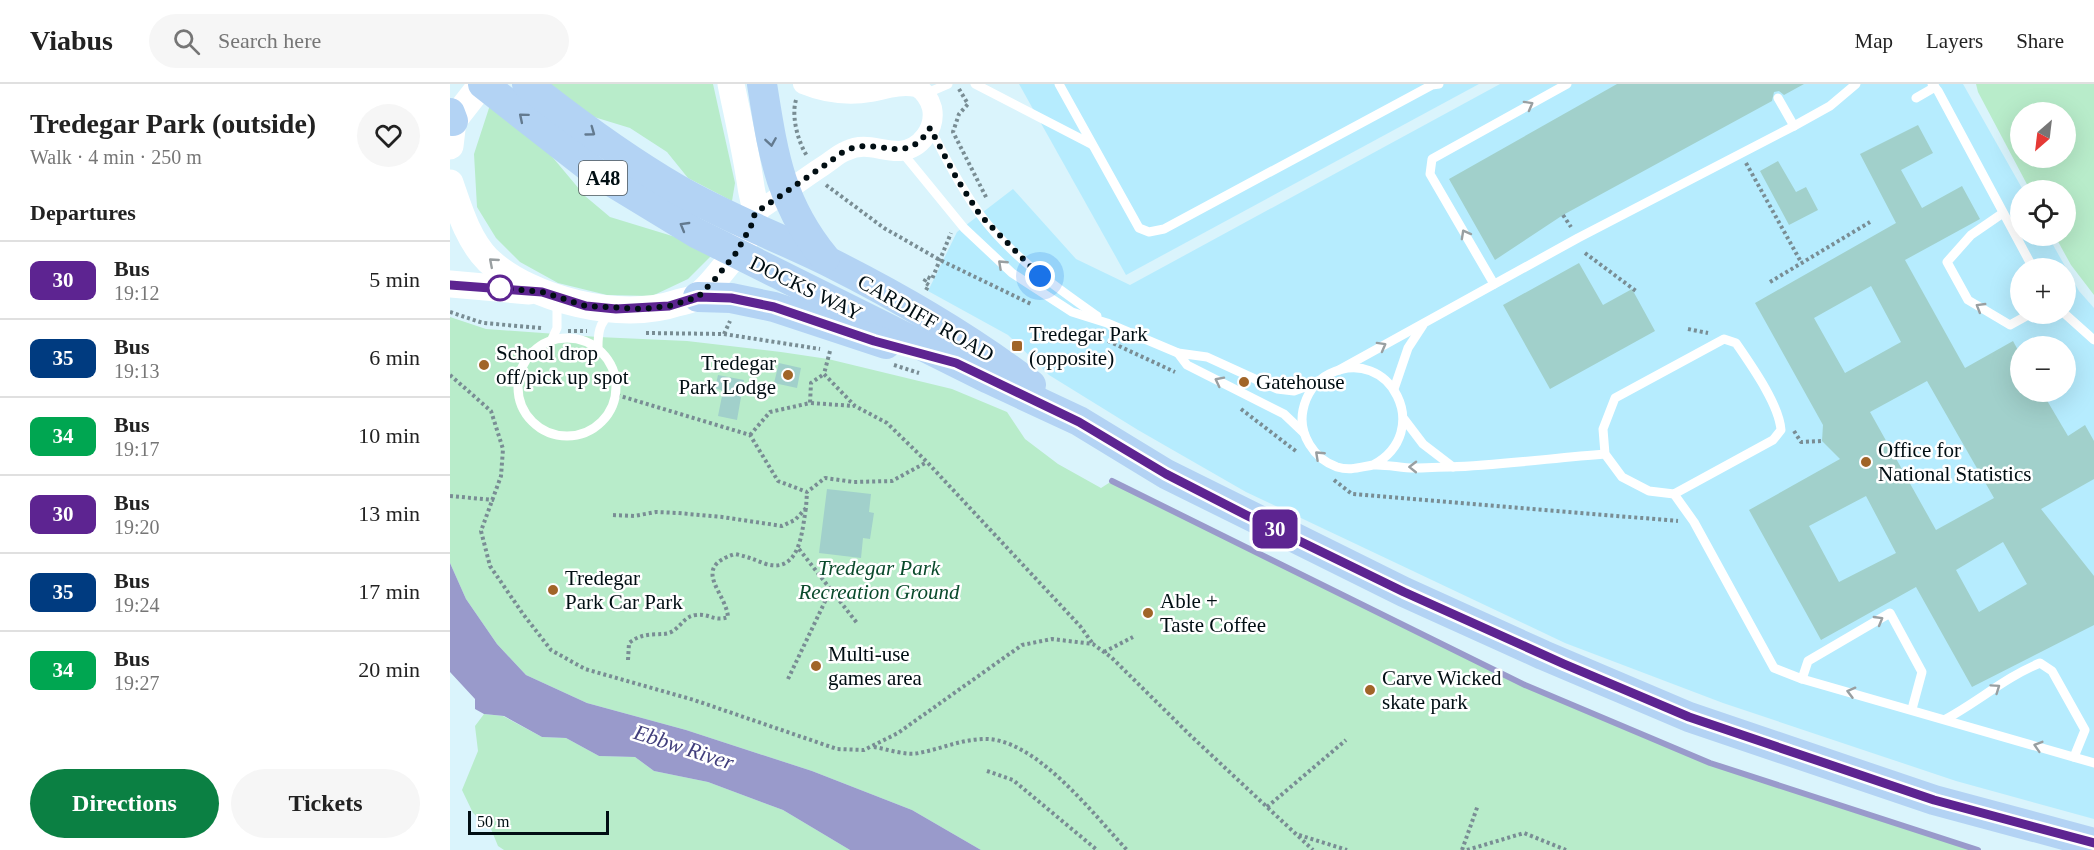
<!DOCTYPE html>
<html lang="en">
<head>
<meta charset="utf-8">
<style>
  :root { --surface:#fff; --page:#f6f6f6; --text:#222; --muted:#767676; --line:#e0e0e0; --accent:#0b8043 }
  body { margin:0; font-family:"Times New Roman",serif; background:var(--page); color:var(--text); height:100vh; display:flex; flex-direction:column; font-size:22px; white-space:nowrap }
  * { box-sizing:border-box; margin:0 }
  p { font-size:20px; color:var(--muted) }
  .icon { flex:none; width:33px; height:33px; fill:none; stroke:currentColor; stroke-width:2; stroke-linecap:round; stroke-linejoin:round }
  .map { position:relative; flex:1; overflow:hidden }
  .drawer { display:flex; flex-direction:column; background:var(--surface); width:450px }
  .drawer>* { flex:none }
  .badge { padding:0 12px; border-radius:9px; font-size:21px; line-height:39px }
  .needle { width:39px; rotate:208deg }
  .tools { position:absolute; left:1560px; top:18px; display:grid; gap:12px }
  .tools a { display:grid; place-items:center; width:66px; height:66px; border-radius:50%; background:var(--surface); box-shadow:0 6px 24px #0002; font-size:30px }
  .scale { position:absolute; left:18px; bottom:15px; width:141px; box-sizing:border-box; padding-left:6px; border:3px solid #010e13; border-top:0; font-size:16px; line-height:21px; white-space:nowrap; color:#010e13; -webkit-text-stroke:4px #fff; paint-order:stroke }
  .you { position:absolute; width:30px; height:30px; margin:-15px; border:4px solid #fff; border-radius:50%; background:#1a73e8; box-shadow:0 0 0 9px #1a73e833 }
  .map>.badge { position:absolute; translate:-50% -50%; box-shadow:0 0 0 3px #fff }
  h2 { padding:0 30px; font-size:22px; line-height:54px }
  .round { display:grid; place-items:center; flex:none; width:63px; height:63px; border-radius:32px; background:var(--page) }
  .head { display:flex; align-items:center; justify-content:space-between; height:102px; padding:0 30px }
  h1 { font-size:28px; font-weight:700; line-height:45px }
  .cta { display:flex; gap:12px; margin-top:auto; padding:12px 30px }
  .cta a { flex:1; height:69px; border-radius:36px; background:var(--accent); color:#fff; font-size:24px; font-weight:700; line-height:69px; text-align:center }
  .cta a+a { background:var(--page); color:var(--text) }
  ul { padding:0; list-style:none }
  li { display:flex; align-items:center; gap:18px; height:78px; padding:0 30px; border-top:2px solid var(--line) }
  li div { flex:1 }
  li b { display:block; font-size:22px }
  li em { font-style:normal }
  li .badge { min-width:66px; font-weight:700; text-align:center }
  header { display:flex; align-items:center; gap:36px; box-sizing:border-box; height:84px; padding:0 30px; background:var(--surface); border-bottom:2px solid var(--line) }
  header strong { font-size:28px }
  nav { display:flex; gap:33px; margin-inline-start:auto; font-size:21px }
  .search { width:420px; height:54px; background:var(--page); display:flex; align-items:center; gap:15px; box-sizing:border-box; padding:0 21px; border-radius:33px; color:var(--muted); font-size:22px }
  main { display:flex; flex:1; min-height:0 }
  .map>svg:first-child { display:block }
  .built { fill:#b6ecfe; fill-rule:evenodd }
  .green { fill:#b8ecca; fill-rule:evenodd }
  .water { fill:#999acb }
  .lines { fill:none; stroke-linecap:round; stroke-linejoin:round }
  .stream { stroke:#999acb; stroke-width:6 }
  .building { fill:#a1d0cb; fill-rule:evenodd }
  .path { stroke:#798d94; stroke-width:4; stroke-dasharray:3 3; stroke-linecap:butt }
  .lane { stroke:#fff; stroke-width:9 }
  .street { stroke:#fff; stroke-width:20 }
  .secondary { stroke:#fff; stroke-width:27 }
  .primary { stroke:#b3d3f4; stroke-width:30 }
  .oneway { stroke:#999fa1 }
  .oneway2 { stroke:#637a8f }
  .line-casing { stroke:#fff; stroke-width:14 }
  .line { stroke:#5d2491; stroke-width:9 }
  .walk { stroke:#010e13; stroke-width:6; stroke-dasharray:0 10.8 }
  .stop-dot { fill:#fff; stroke:#5d2491; stroke-width:3 }
  .poi-dot { fill:#a16528; stroke:#fff; stroke-width:2 }
  .labels { text-anchor:middle; dominant-baseline:central; stroke-width:5; stroke-linejoin:round; paint-order:stroke }
  .shield { fill:#fff; stroke:#4d565a; stroke-width:1.5 }
  .shield-label { font-size:20px; font-weight:bold; fill:#010e13 }
  .street-label { font-size:21px; fill:#010e13; stroke:#fff }
  .poi-label { font-size:21px; fill:#010e13; stroke:#fff; text-anchor:start }
  .park-label { font-size:21px; font-style:italic; fill:#0a4a2c; stroke:#fff }
  .water-label { font-size:22px; font-style:italic; fill:#413e7c; stroke:#fff }
</style>
</head>
<body>
<header>
<strong>Viabus</strong>
<div class="search"><svg class="icon" aria-label="search" viewBox="0 0 24 24"><circle cx="10" cy="10" r="6"/><path d="M15 15l6 6"/></svg>Search here</div>
<nav><a>Map</a><a>Layers</a><a>Share</a></nav>
</header>
<main>
<section class="drawer">
<div class="head"><div><h1>Tredegar Park (outside)</h1><p>Walk · 4 min · 250 m</p></div><a class="round"><svg class="icon" aria-label="heart" viewBox="0 0 24 24"><path d="M12 20l-8-8c-3-5 5-10 8-4 3-6 11-1 8 4z"/></svg></a></div>
<h2>Departures</h2>
<ul>
<li><span class="badge" style="background:#5d2491;color:#fff">30</span><div><b>Bus</b><p>19:12</p></div><em>5 min</em></li>
<li><span class="badge" style="background:#003b80;color:#fff">35</span><div><b>Bus</b><p>19:13</p></div><em>6 min</em></li>
<li><span class="badge" style="background:#00a651;color:#fff">34</span><div><b>Bus</b><p>19:17</p></div><em>10 min</em></li>
<li><span class="badge" style="background:#5d2491;color:#fff">30</span><div><b>Bus</b><p>19:20</p></div><em>13 min</em></li>
<li><span class="badge" style="background:#003b80;color:#fff">35</span><div><b>Bus</b><p>19:24</p></div><em>17 min</em></li>
<li><span class="badge" style="background:#00a651;color:#fff">34</span><div><b>Bus</b><p>19:27</p></div><em>20 min</em></li>
</ul>
<div class="cta"><a>Directions</a><a>Tickets</a></div>
</section>
<div class="map">
<svg width="1644" height="766" viewBox="0 0 1644 766">
  <rect width="100%" height="100%" fill="#daf4fc"/>
  <!-- built -->
  <g class="built">
    <path d="M 569,0 L 1029,0 L 676,191 Z"/>
    <path d="M 1050,0 L 1513,0 L 1573,106 L 1570,106 L 1570,152 L 1598,152 L 1629,207 L 1644,224 L 1644,735 L 1506,697 L 1273,619 L 1115,559 L 796,408 L 688,346 L 599,291 L 558,251 L 478,207 L 507,148 L 563,105 L 626,175 L 680,201 ZM 1570,184 L 1616,184 L 1616,230 L 1570,230 ZM 1570,262 L 1616,262 L 1616,308 L 1570,308 Z"/>
  </g>
  <!-- green -->
  <g class="green">
    <path d="M 98,0 L 263,0 L 285,99 L 282,117 L 238,94 L 217,68 L 180,44 L 131,29 Z"/>
    <path d="M 1526,0 L 1644,0 L 1644,211 L 1621,181 L 1605,152 L 1616,152 L 1616,106 L 1580,106 L 1528,8 ZM 1570,28 L 1616,28 L 1616,74 L 1570,74 Z"/>
    <path d="M 40,21 L 94,63 L 135,112 L 160,133 L 232,155 L 261,172 L 238,195 L 202,212 L 157,211 L 108,199 L 70,178 L 46,154 L 27,123 L 24,70 Z"/>
    <path d="M 0,233 L 36,245 L 148,253 L 237,257 L 331,268 L 378,275 L 502,305 L 557,328 L 575,355 L 608,380 L 651,404 L 662,397 L 1075,601 L 1260,679 L 1528,766 L 531,766 L 462,726 L 362,687 L 236,646 L 137,619 L 76,591 L 47,560 L 16,515 L 0,479 Z"/>
    <path d="M 34,630 L 53,632 L 92,653 L 116,654 L 149,672 L 185,673 L 204,687 L 258,698 L 333,726 L 400,766 L 54,766 L 48,762 L 41,745 L 23,729 L 12,706 L 28,667 L 25,642 Z"/>
  </g>
  <!-- water -->
  <path class="water" d="M 0,479 L 16,515 L 47,560 L 76,591 L 137,619 L 236,646 L 362,687 L 462,726 L 531,766 L 400,766 L 333,726 L 258,698 L 204,687 L 185,673 L 149,672 L 116,654 L 92,653 L 54,632 L 34,630 L 25,625 L 25,615 L 0,588 Z"/>
  <g class="lines">
    <!-- stream -->
    <path class="stream" d="M 662,397 L 1075,601 L 1260,679 L 1528,766"/>
  </g>
  <!-- building -->
  <g class="building">
    <path d="M 1167,0 L 1354,0 L 1334,11 L 1329,7 L 1324,8 L 1322,17 L 1113,131 L 1045,176 L 999,95 Z"/>
    <path d="M 1468,41 L 1483,69 L 1451,86 L 1472,124 L 1512,102 L 1530,135 L 1455,176 L 1515,284 L 1563,257 L 1570,270 L 1570,308 L 1592,308 L 1618,352 L 1635,341 L 1644,357 L 1644,395 L 1591,425 L 1644,492 L 1644,541 L 1522,603 L 1466,503 L 1371,556 L 1299,426 L 1390,375 L 1372,357 L 1373,341 L 1305,219 L 1446,139 L 1410,70 ZM 1421,202 L 1451,258 L 1395,289 L 1364,234 ZM 1477,297 L 1544,414 L 1486,446 L 1420,328 ZM 1416,412 L 1446,469 L 1389,498 L 1359,442 ZM 1553,458 L 1577,500 L 1529,528 L 1506,486 Z"/>
    <path d="M 1328,77 L 1346,108 L 1356,103 L 1368,126 L 1339,141 L 1310,87 Z"/>
    <path d="M 1129,179 L 1153,221 L 1182,205 L 1205,247 L 1100,305 L 1053,221 Z"/>
    <path d="M 329,279 L 351,284 L 347,304 L 324,299 Z"/>
    <path d="M 268,291 L 294,296 L 287,336 L 268,332 L 273,307 L 265,304 Z"/>
    <path d="M 377,405 L 421,410 L 419,428 L 424,429 L 420,455 L 413,454 L 411,474 L 369,469 Z"/>
  </g>
  <g class="lines">
    <!-- path -->
    <g class="path">
      <path d="M 509,5 L 518,20 L 509,30 L 503,48 L 537,115"/>
      <path d="M 346,16 C 341,32 348,58 357,72"/>
      <path d="M 1296,79 L 1351,178"/>
      <path d="M 376,101 L 434,144 L 490,176 L 581,220"/>
      <path d="M 1113,131 L 1121,143"/>
      <path d="M 1135,169 L 1186,207"/>
      <path d="M 1320,198 L 1420,138"/>
      <path d="M 476,206 L 479,201 L 474,198 L 477,193 L 482,195 L 501,149"/>
      <path d="M 0,228 L 33,239 L 92,244"/>
      <path d="M 1238,245 L 1258,249"/>
      <path d="M 118,247 L 137,247"/>
      <path d="M 196,249 L 274,250 L 370,265"/>
      <path d="M 274,250 L 280,237"/>
      <path d="M 658,257 L 725,288"/>
      <path d="M 380,267 L 374,290 L 405,322 L 437,339 L 477,378 L 630,542 L 643,560"/>
      <path d="M 444,281 L 469,289"/>
      <path d="M 0,291 L 41,327 L 53,365 L 51,392 L 31,447 L 40,482 L 73,530 L 101,566 L 135,585 L 244,616 L 387,665 L 414,666 L 448,649 L 572,561 L 602,555 L 643,560 L 661,573 L 741,652 L 863,766"/>
      <path d="M 167,311 L 300,351 L 328,397 L 357,408 L 375,394 L 404,398 L 442,397 L 477,378"/>
      <path d="M 361,319 L 404,322"/>
      <path d="M 791,325 L 847,368"/>
      <path d="M 1344,347 L 1351,358 L 1372,357"/>
      <path d="M 300,351 L 320,328 L 360,319 L 361,299 L 374,290"/>
      <path d="M 884,396 L 902,410 L 1228,437"/>
      <path d="M 0,412 L 44,416"/>
      <path d="M 163,431 L 184,432 L 206,428 L 228,429 L 272,433 L 332,442 L 345,436 L 356,424 L 357,408"/>
      <path d="M 349,465 L 407,539"/>
      <path d="M 654,568 L 683,553"/>
      <path d="M 178,576 L 179,559 C 196,545 213,554 223,547 C 232,541 235,532 246,531 C 259,529 264,538 278,533 C 276,508 240,484 285,470 C 296,472 305,476 316,480 C 351,490 352,445 356,424"/>
      <path d="M 338,595 L 380,507"/>
      <path d="M 424,663 C 437,665 456,672 469,669 C 490,665 510,656 532,655 C 584,652 643,730 677,766"/>
      <path d="M 537,687 L 563,696 L 647,766"/>
      <path d="M 817,723 L 896,656"/>
      <path d="M 849,751 L 897,766"/>
      <path d="M 1012,766 L 1028,721"/>
      <path d="M 1017,766 L 1074,749 L 1116,766"/>
    </g>
    <!-- lane -->
    <g class="lane">
      <path d="M 525,0 L 641,60"/>
      <path d="M 609,0 L 689,144 L 699,148 L 714,145 L 982,1 L 989,0"/>
      <path d="M 1482,0 L 1488,7 L 1583,184"/>
      <path d="M 475,10 L 498,0"/>
      <path d="M 1328,14 L 1344,42"/>
      <path d="M 1466,14 L 1485,3"/>
      <path d="M 480,44 C 495,73 510,102 529,129 C 560,172 605,202 647,232"/>
      <path d="M 451,67 L 514,144 L 562,189 L 622,228 L 657,239 L 728,269 L 757,273 L 827,305 L 844,307 L 866,299"/>
      <path d="M 1553,129 L 1521,151 L 1497,178 L 1518,216 L 1560,241 L 1580,230"/>
      <path d="M 1044,200 L 980,90 L 982,75 L 1117,0"/>
      <path d="M 1615,230 L 1644,256"/>
      <circle cx="117" cy="303" r="49"/>
      <path d="M 102,255 L 107,244 L 107,217"/>
      <path d="M 1274,255 L 1286,259 C 1301,281 1329,320 1331,346 L 1323,356 L 1224,410 L 1199,407 L 1172,393 L 1155,370 L 1153,345 L 1165,314 Z"/>
      <path d="M 148,263 C 148,250 149,239 160,230"/>
      <path d="M 728,269 L 737,281 L 834,330 L 854,349"/>
      <path d="M 889,286 L 1128,154 L 1344,42 L 1380,22 L 1406,0"/>
      <path d="M 944,305 L 958,264 L 973,241"/>
      <path d="M 954,335 L 973,360 L 1003,383"/>
      <path d="M 923,381 C 985,348 940,260 879,290 C 865,297 856,311 853,326 C 848,350 864,375 887,383 C 901,387 910,383 923,381 C 936,380 951,384 964,384 C 976,384 988,383 1000,383 C 1052,381 1103,374 1155,370"/>
      <path d="M 1224,410 L 1244,438 L 1324,584 L 1352,595 L 1644,679"/>
      <path d="M 1352,595 L 1358,577 L 1440,529 L 1472,588 L 1462,625"/>
      <path d="M 1496,635 C 1529,617 1556,593 1590,579 L 1602,587 L 1635,646 L 1624,673"/>
    </g>
    <!-- street -->
    <path class="street" d="M 305,129 C 328,114 350,97 373,82 C 381,77 388,70 396,67 C 416,57 431,68 450,67 C 471,65 486,44 482,24 C 480,16 474,6 466,3 C 450,0 436,5 421,8 C 398,12 375,9 353,0"/>
    <!-- secondary -->
    <g class="secondary">
      <path d="M 0,62 L 3,37 L 32,0"/>
      <path d="M 0,99 C 9,125 18,156 38,176 C 81,216 171,238 227,219 C 234,217 243,216 248,212 C 260,203 270,189 279,178 C 289,166 303,146 305,130 C 306,122 302,111 301,103 C 296,68 288,34 281,0"/>
      <path d="M 0,200 L 79,207"/>
    </g>
    <!-- primary -->
    <g class="primary">
      <path d="M 33,0 L 144,87 L 246,149 L 539,295 L 629,337 L 716,390 L 954,508 L 1093,571 L 1239,633 L 1484,716 L 1644,759"/>
      <path d="M 77,0 C 125,38 174,74 227,105 C 275,133 328,153 379,178 C 449,213 518,253 581,301"/>
      <path d="M 312,0 C 323,68 329,118 375,174"/>
      <path d="M 0,29 L 3,37"/>
      <path d="M 248,213 L 281,214 L 324,223 L 436,260"/>
    </g>
  </g>
  <!-- one-way arrows -->
  <defs><path id="oneway-chevron" d="M-2-3.5L2.5 0L-2 3.5" fill="none" stroke-width="1.6" stroke-linecap="round" stroke-linejoin="round" transform="scale(1.5)"/></defs>
  <g class="oneway">
    <use href="#oneway-chevron" transform="translate(1079 21) rotate(-29)"/>
    <use href="#oneway-chevron" transform="translate(1015 150) rotate(-119)"/>
    <use href="#oneway-chevron" transform="translate(43 178) rotate(-139)"/>
    <use href="#oneway-chevron" transform="translate(552 180) rotate(-137)"/>
    <use href="#oneway-chevron" transform="translate(1530 223) rotate(-149)"/>
    <use href="#oneway-chevron" transform="translate(932 262) rotate(-29)"/>
    <use href="#oneway-chevron" transform="translate(769 297) rotate(-153)"/>
    <use href="#oneway-chevron" transform="translate(869 371) rotate(-137)"/>
    <use href="#oneway-chevron" transform="translate(963 383) rotate(-179)"/>
    <use href="#oneway-chevron" transform="translate(1429 536) rotate(-30)"/>
    <use href="#oneway-chevron" transform="translate(1546 604) rotate(-35)"/>
    <use href="#oneway-chevron" transform="translate(1401 608) rotate(-165)"/>
    <use href="#oneway-chevron" transform="translate(1588 662) rotate(-163)"/>
  </g>
  <g class="oneway2">
    <use href="#oneway-chevron" transform="translate(73 33) rotate(-140)"/>
    <use href="#oneway-chevron" transform="translate(141 48) rotate(36)"/>
    <use href="#oneway-chevron" transform="translate(321 58) rotate(81)"/>
    <use href="#oneway-chevron" transform="translate(234 142) rotate(-150)"/>
  </g>
  <g class="lines">
    <!-- line casing -->
    <g class="line-casing">
      <path id="line" d="M 0,201 L 92,208 L 136,222 L 166,225 L 219,222 L 248,213 L 281,214 L 324,223 L 424,257 L 506,279 L 629,338 L 716,390 L 796,431 L 954,508 L 1114,580 L 1239,633 L 1484,716 L 1644,759"/>
    </g>
    <!-- line -->
    <use href="#line" class="line"/>
    <!-- walk -->
    <path class="walk" d="M 50,204 L 92,208 L 136,222 L 193,225 L 219,222 L 248,213 L 266,194 L 286,169 L 301,142 L 305,129 C 329,113 353,96 378,79 C 384,75 390,69 397,66 C 430,52 456,84 480,44 L 507,95 L 530,131 L 590,192"/>
  </g>
  <!-- markers -->
  <circle class="stop-dot" cx="50" cy="204" r="12"/>
  <g class="poi-dot">
    <rect x="561" y="256" width="12" height="12" rx="3"/>
    <circle cx="34" cy="281" r="6"/>
    <circle cx="338" cy="291" r="6"/>
    <circle cx="794" cy="298" r="6"/>
    <circle cx="1416" cy="378" r="6"/>
    <circle cx="103" cy="506" r="6"/>
    <circle cx="698" cy="529" r="6"/>
    <circle cx="366" cy="582" r="6"/>
    <circle cx="920" cy="606" r="6"/>
  </g>
  <g class="labels">
    <!-- shield labels -->
    <rect class="shield" x="129" y="77" width="48" height="34" rx="4.5"/>
    <g class="shield-label">
      <text x="153" y="94">A48</text>
    </g>
    <!-- street labels -->
    <g class="street-label">
      <text transform="translate(356 204) rotate(26)">DOCKS WAY</text>
      <text transform="translate(476 234) rotate(30)">CARDIFF ROAD</text>
    </g>
    <!-- poi labels -->
    <g class="poi-label">
      <text x="579" y="250">Tredegar Park<tspan x="579" dy="24">(opposite)</tspan></text>
      <text x="46" y="269">School drop<tspan x="46" dy="24">off/pick up spot</tspan></text>
      <text x="326" y="279" text-anchor="end">Tredegar<tspan x="326" dy="24">Park Lodge</tspan></text>
      <text x="806" y="298">Gatehouse</text>
      <text x="1428" y="366">Office for<tspan x="1428" dy="24">National Statistics</tspan></text>
      <text x="115" y="494">Tredegar<tspan x="115" dy="24">Park Car Park</tspan></text>
      <text x="710" y="517">Able +<tspan x="710" dy="24">Taste Coffee</tspan></text>
      <text x="378" y="570">Multi-use<tspan x="378" dy="24">games area</tspan></text>
      <text x="932" y="594">Carve Wicked<tspan x="932" dy="24">skate park</tspan></text>
    </g>
    <!-- park labels -->
    <g class="park-label">
      <text x="429" y="484">Tredegar Park<tspan x="429" dy="24">Recreation Ground</tspan></text>
    </g>
    <!-- water labels -->
    <g class="water-label">
      <text transform="translate(234 663) rotate(18)">Ebbw River</text>
    </g>
  </g>
</svg>
<div class="tools">
<a><svg class="needle" viewBox="-14 -14 28 28"><path d="M0-13l5 13h-10z" fill="#e53935"/><path d="M0 13l5-13h-10z" fill="#767676"/></svg></a>
<a><svg class="icon" aria-label="locate" viewBox="0 0 24 24"><circle cx="12" cy="12" r="6"/><path d="M12 2v4M12 18v4M2 12h4M18 12h4"/></svg></a>
<a>+</a>
<a>−</a>
</div>
<div class="scale">50 m</div>
<div class="you" style="left:590px;top:192px"></div>
<b class="badge" style="left:825px;top:445px;background:#5d2491;color:#fff">30</b>
</div>
</main>
</body>
</html>
